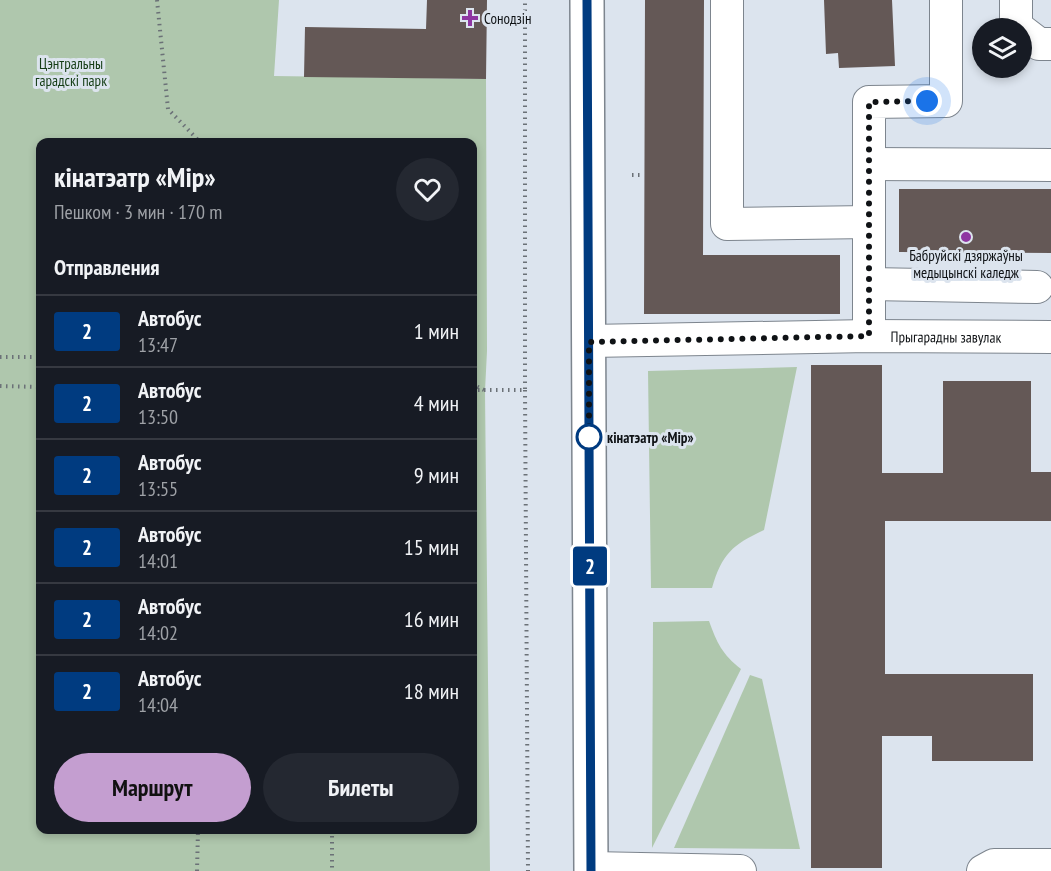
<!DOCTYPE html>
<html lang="ru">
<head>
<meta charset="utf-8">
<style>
  :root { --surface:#171b24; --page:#242831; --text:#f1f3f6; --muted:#9ea1a6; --line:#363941; --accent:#c49ed0 }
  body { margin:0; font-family:"PT Sans Narrow",sans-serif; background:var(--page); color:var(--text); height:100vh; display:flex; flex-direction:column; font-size:22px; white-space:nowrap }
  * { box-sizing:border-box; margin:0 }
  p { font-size:20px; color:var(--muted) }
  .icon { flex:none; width:33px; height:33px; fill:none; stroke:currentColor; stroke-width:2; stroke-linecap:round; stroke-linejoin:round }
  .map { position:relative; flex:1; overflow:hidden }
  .drawer { position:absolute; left:36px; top:138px; width:441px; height:696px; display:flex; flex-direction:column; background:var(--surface); border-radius:12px; box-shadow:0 3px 9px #0003 }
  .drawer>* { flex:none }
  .badge { padding:0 12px; border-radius:4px; font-size:21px; line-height:39px }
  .buttons { position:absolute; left:972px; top:18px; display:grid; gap:12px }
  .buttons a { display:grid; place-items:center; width:60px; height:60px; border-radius:50%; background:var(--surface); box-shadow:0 3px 9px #0003; font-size:30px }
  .you { position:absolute; width:30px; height:30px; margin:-15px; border:4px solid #fff; border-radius:50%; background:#1a73e8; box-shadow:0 0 0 9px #1a73e833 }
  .map>.badge { position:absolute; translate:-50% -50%; box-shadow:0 0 0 3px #fff }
  h2 { padding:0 18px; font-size:22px; line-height:54px }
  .round { display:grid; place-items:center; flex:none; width:63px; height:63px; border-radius:32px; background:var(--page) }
  .summary { display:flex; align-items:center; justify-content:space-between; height:102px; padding:0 18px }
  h1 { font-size:28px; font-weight:700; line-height:45px }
  .primary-button { display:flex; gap:12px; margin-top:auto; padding:12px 18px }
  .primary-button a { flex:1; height:69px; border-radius:36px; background:var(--accent); color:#111; font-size:24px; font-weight:700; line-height:69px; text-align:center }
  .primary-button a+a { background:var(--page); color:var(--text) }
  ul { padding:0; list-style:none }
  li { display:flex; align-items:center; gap:18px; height:72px; padding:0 18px; border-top:2px solid var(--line) }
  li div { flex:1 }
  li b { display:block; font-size:22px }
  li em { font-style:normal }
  li .badge { min-width:66px; font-weight:700; text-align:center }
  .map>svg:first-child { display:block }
  .green { fill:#afc7ad; fill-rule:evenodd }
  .building { fill:#645856 }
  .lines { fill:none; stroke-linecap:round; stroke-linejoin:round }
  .minor-casing { stroke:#7d858e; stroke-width:34 }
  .major-casing { stroke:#7d858e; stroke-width:36 }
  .path { stroke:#6b7177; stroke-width:4; stroke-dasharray:1.5 4.5; stroke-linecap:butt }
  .minor { stroke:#fff; stroke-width:32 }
  .major { stroke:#fff; stroke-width:33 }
  .line-casing { stroke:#fff; stroke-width:14 }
  .line { stroke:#003b80; stroke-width:9 }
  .walk { stroke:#0f1215; stroke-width:6; stroke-dasharray:0 10.8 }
  .poi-dot { fill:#8e36a2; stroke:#dce4ee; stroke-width:2 }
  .stop-dot { fill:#fff; stroke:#003b80; stroke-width:3 }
  .labels { text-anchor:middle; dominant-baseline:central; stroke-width:6; stroke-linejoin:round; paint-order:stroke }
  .poi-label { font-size:15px; fill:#0f1215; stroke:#dce4ee; text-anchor:start }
  .park-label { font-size:15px; fill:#133c14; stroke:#dce4ee }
  .street-label { font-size:15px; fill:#0f1215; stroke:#dce4ee }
  .stop-label { font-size:15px; font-weight:bold; fill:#0f1215; stroke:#dce4ee; text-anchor:start }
</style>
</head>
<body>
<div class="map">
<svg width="1051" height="871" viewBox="0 0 1051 871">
  <rect width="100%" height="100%" fill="#dce4ee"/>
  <!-- green -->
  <g class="green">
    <path d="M 0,0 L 279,0 L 274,76 L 486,79 L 487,351 L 485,391 L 490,871 L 0,871 ZM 40,142 L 472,142 L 472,830 L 40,830 Z"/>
    <path d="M 797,367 L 764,530 C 732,545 722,554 712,588 L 651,588 L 648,371 Z"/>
    <path d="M 709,621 C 717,643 722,654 741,669 L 652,848 L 653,622 Z"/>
    <path d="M 750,675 L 762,679 L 800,849 L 674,848 Z"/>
  </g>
  <!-- building -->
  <g class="building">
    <path d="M 427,0 L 487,0 L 486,79 L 304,77 L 305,27 L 426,29 Z"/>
    <path d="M 645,0 L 704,0 L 703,255 L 840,255 L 840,314 L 644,314 Z"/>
    <path d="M 824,0 L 892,0 L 895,66 L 839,68 L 838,53 L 826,54 Z"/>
    <path d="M 899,189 L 1051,189 L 1051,253 L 899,252 Z"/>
    <path d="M 811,365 L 882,365 L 882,473 L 943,473 L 943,381 L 1031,381 L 1031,472 L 1051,472 L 1051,521 L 885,521 L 885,674 L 1033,674 L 1033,761 L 932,761 L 932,736 L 882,736 L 882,868 L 811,868 Z"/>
  </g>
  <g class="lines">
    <!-- minor casing -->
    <g class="minor-casing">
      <g id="minor">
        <path d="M 727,0 L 727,224 L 869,222"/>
        <path d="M 1016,0 L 1016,27 L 1018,28"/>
        <path d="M 1022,31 L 1039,44 L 1051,44"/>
        <path d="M 869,164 L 1051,165"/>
        <path d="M 870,284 L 1037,287"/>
        <path d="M 869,336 L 869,102 L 946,101 L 946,0"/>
        <path id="s1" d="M 589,341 L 869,336 L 1051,337"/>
        <path d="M 591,868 L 740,871"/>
        <path d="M 983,871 L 994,865 L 1051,865"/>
      </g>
    </g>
    <!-- major casing -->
    <g class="major-casing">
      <path id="major" d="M 587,0 L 591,871"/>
    </g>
    <!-- path -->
    <g class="path">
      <path d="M 157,0 L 168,109 L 200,142"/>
      <path d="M 632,175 L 644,175"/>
      <path d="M 0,357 L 40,357"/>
      <path d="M 472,384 L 484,390"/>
      <path d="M 0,386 L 40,387"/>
      <path d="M 472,390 L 525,390 L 525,0"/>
      <path d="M 525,390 L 528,871"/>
      <path d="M 332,830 L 332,871"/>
      <path d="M 197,871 L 198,830"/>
    </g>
    <!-- minor -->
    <use href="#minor" class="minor"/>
    <!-- major -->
    <use href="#major" class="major"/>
  </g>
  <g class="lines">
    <!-- line casing -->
    <g class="line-casing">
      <path id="line" d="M 587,0 L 591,871"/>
    </g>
    <!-- line -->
    <use href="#line" class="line"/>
    <!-- walk -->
    <path class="walk" d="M 589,437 L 589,342 L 869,336 L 869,102 L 927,101"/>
  </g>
  <!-- markers -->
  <g class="poi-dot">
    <path d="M467 9h6v6h6v6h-6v6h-6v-6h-6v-6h6z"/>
    <circle cx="966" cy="237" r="6"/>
  </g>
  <circle class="stop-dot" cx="589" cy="437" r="12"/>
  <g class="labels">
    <!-- poi labels -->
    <g class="poi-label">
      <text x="484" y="18">Сонодзін</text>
      <text x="966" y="255" text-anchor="middle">Бабруйскі дзяржаўны<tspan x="966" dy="17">медыцынскі каледж</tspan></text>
    </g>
    <!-- park labels -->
    <g class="park-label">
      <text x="71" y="63">Цэнтральны<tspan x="71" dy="17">гарадскі парк</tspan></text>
    </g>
    <!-- street labels -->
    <g class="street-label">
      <text stroke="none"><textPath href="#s1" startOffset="357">Прыгарадны завулак</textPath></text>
    </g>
    <!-- stop labels -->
    <g class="stop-label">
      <text x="607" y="437">кінатэатр «Мір»</text>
    </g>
  </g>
</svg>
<div class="buttons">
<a><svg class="icon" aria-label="layers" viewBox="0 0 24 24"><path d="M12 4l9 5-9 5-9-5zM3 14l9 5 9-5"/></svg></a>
</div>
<div class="you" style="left:927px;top:101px"></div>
<b class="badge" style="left:590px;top:566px;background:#003b80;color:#fff">2</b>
<section class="drawer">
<div class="summary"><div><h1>кінатэатр «Мір»</h1><p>Пешком · 3 мин · 170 m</p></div><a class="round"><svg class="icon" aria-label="heart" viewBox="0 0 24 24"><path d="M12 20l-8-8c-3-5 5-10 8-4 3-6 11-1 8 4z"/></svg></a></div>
<h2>Отправления</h2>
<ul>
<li><span class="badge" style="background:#003b80;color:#fff">2</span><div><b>Автобус</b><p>13:47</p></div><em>1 мин</em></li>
<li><span class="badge" style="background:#003b80;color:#fff">2</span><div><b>Автобус</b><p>13:50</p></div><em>4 мин</em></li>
<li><span class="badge" style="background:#003b80;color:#fff">2</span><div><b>Автобус</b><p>13:55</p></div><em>9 мин</em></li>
<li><span class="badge" style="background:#003b80;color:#fff">2</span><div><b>Автобус</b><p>14:01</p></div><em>15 мин</em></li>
<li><span class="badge" style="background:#003b80;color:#fff">2</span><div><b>Автобус</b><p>14:02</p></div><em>16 мин</em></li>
<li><span class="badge" style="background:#003b80;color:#fff">2</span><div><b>Автобус</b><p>14:04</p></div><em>18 мин</em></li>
</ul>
<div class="primary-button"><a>Маршрут</a><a>Билеты</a></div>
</section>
</div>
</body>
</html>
